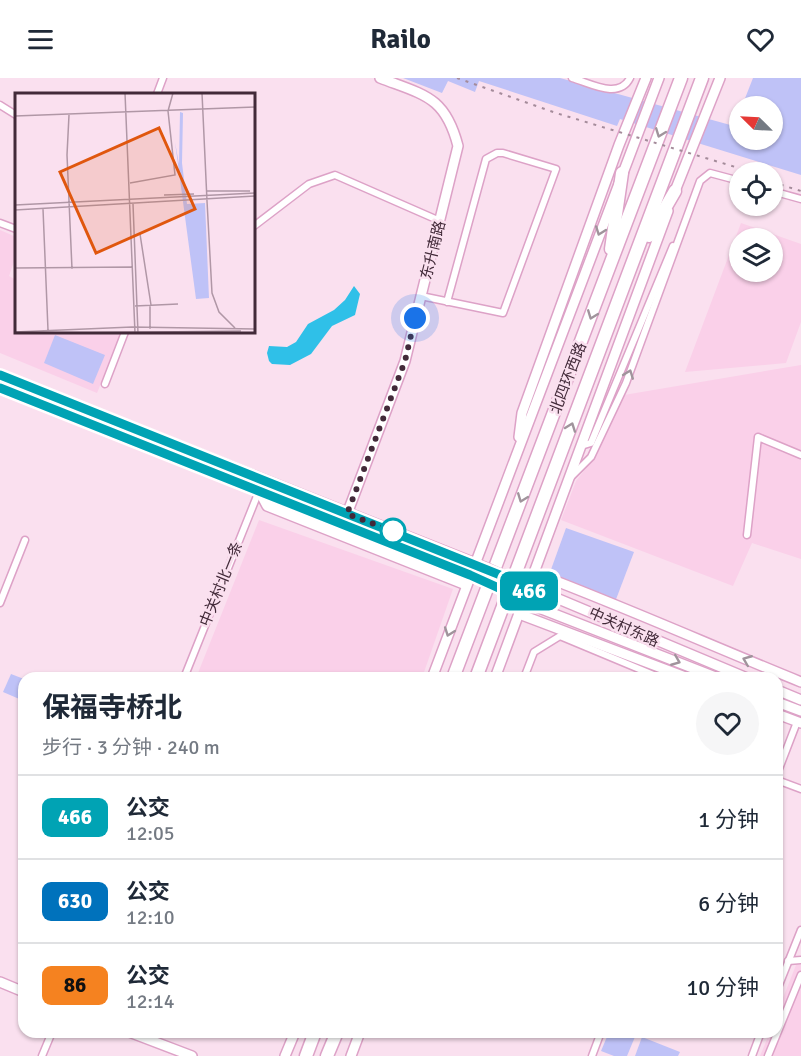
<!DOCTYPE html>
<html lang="zh">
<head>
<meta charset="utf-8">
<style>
  :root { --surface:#fff; --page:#f6f6f7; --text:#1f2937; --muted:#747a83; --line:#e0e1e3 }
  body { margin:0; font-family:Signika,"Noto Sans SC",sans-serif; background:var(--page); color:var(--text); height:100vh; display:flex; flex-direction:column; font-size:22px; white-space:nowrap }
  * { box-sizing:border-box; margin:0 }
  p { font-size:20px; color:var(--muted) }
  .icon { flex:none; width:33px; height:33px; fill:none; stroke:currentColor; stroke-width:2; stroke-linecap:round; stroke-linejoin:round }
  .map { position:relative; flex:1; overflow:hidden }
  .sheet { position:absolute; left:18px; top:594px; width:765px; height:366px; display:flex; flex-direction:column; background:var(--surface); border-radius:18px; box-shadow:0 2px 4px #0004 }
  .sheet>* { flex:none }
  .badge { padding:0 12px; border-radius:9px; font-size:21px; line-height:39px }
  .needle { width:39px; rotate:294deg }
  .buttons { position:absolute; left:729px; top:18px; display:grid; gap:12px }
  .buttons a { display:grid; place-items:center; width:54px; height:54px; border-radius:50%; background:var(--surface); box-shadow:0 2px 4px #0004; font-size:30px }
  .you { position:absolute; width:30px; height:30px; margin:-15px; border:4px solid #fff; border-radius:50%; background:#1a73e8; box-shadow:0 0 0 9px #1a73e833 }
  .map>.badge { position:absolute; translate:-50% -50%; box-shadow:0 0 0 3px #fff }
  .round { display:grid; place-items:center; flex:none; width:63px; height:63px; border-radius:32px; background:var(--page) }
  .head { display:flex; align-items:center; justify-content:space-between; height:102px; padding:0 24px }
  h1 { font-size:28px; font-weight:700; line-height:45px }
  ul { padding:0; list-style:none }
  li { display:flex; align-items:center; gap:18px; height:84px; padding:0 24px; border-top:2px solid var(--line) }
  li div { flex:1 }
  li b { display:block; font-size:22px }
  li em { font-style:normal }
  li .badge { min-width:66px; font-weight:700; text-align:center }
  header { display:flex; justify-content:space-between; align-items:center; height:78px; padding:0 24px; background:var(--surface); font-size:27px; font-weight:700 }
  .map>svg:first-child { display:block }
  .built { fill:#fad0e9; fill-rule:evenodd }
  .green { fill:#bfc2f7 }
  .water { fill:#2fc0e8 }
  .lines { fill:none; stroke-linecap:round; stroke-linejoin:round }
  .street-casing { stroke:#dda2c7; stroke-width:9 }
  .secondary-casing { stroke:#dda2c7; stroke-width:12 }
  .highway-casing { stroke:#dda2c7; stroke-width:15 }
  .street { stroke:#fff; stroke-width:6 }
  .secondary { stroke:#fff; stroke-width:9 }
  .highway { stroke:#fff; stroke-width:12 }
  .rail { stroke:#a48b9a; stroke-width:2; stroke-dasharray:3 6; stroke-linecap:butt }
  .secondary-bridge-casing { stroke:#dda2c7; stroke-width:12; stroke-linecap:butt }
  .secondary-bridge { stroke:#fff; stroke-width:9 }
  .oneway { stroke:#a0949c }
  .line-casing { stroke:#fff; stroke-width:14 }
  .line { stroke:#00a3b4; stroke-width:9 }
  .walk { stroke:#422a39; stroke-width:6; stroke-dasharray:0 10.8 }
  .stop-dot { fill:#fff; stroke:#00a3b4; stroke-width:3 }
  .labels { text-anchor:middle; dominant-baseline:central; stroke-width:5; stroke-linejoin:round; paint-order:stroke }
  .street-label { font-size:15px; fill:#422a39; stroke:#fae0ef }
  .inset-road { fill:none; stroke:#b097a6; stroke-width:1.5 }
  .view { fill:#e0570e; fill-opacity:0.15; stroke:#e0570e; stroke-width:3 }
  .inset-edge { fill:none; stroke:#422a39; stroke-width:3 }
</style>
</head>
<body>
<header><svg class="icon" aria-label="menu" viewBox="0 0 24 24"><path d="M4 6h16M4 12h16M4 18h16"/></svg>Railo<svg class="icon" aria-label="heart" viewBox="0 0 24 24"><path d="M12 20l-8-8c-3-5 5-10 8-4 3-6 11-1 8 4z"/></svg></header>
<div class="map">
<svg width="801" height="978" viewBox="0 0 801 978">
  <rect width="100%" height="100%" fill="#fae0ef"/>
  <!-- built -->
  <g class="built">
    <path d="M 741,145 L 801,166 L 801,244 L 786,285 L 685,294 ZM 740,160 L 772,160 L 772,194 L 740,194 Z"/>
    <path d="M 0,152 L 16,159 L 16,178 L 9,198 L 16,202 L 16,254 L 122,254 L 97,315 L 0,275 Z"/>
    <path d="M 801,287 L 801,481 L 752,465 L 733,508 L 561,442 L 576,403 L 594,380 L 624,317 Z"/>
    <path d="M 259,442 L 453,511 L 422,600 L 196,600 Z"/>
    <path d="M 796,887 L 801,887 L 801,978 L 760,978 L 770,954 L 777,954 L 777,935 Z"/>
  </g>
  <!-- green -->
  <g class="green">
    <path d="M 403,0 L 560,0 L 734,48 L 739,35 L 740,62 L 772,62 L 772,28 L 742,28 L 753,0 L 801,0 L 801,97 L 620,41 L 617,48 L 479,3 L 475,14 L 448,3 L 442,15 Z"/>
    <path d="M 55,257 L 105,277 L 93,306 L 44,285 Z"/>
    <path d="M 566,450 L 634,474 L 615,524 L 549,497 Z"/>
    <path d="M 11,596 L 24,601 L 24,623 L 3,614 Z"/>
    <path d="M 609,954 L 637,954 L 627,978 L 614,978 L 601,973 Z"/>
    <path d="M 642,959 L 680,974 L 678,978 L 635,978 Z"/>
  </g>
  <!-- water -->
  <path class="water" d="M 354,208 L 360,216 L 355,237 L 332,248 L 311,276 L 290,287 L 272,286 L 269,283 L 267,275 L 269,268 L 287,269 L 296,264 L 308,246 L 334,232 L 345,222 Z"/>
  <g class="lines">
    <!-- street casing -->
    <g class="street-casing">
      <g id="street">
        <path d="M 572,0 C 590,5 619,22 630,0"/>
        <path d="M 157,16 L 163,0"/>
        <path d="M 0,27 L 16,37"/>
        <path d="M 772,113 L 801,121"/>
        <path d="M 0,145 L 16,151"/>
        <path d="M 254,148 L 309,106 L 335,97 L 440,143"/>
        <path d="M 421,218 L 503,235 L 556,91 L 503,75 L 497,75 L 486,81 L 447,224"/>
        <path d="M 105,306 L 125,254"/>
        <path d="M 581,368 L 591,365 L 673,168"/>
        <path d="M 571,399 L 591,379 L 626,305 L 700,103 L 710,95 L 740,103"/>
        <path d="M 747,457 L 758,359 L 801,377"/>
        <path d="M 0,525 L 25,462"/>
        <path d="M 184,600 L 259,413"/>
        <path d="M 524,600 L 534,574 L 560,558 L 656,598"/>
        <path d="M 777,696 L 797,644"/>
        <path d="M 777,702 L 801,711"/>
        <path d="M 788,883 L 801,882"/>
        <path d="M 777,912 L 801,852"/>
        <path d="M 42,978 L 52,954"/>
        <path d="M 592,978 L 601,954"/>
        <path d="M 752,978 L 761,954"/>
        <path d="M 768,978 L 801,897"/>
      </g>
    </g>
    <!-- secondary casing -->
    <g class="secondary-casing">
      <g id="secondary">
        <path d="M 673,118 L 720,0"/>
        <path d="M 0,297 L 480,487"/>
        <path d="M 0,310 L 474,499"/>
        <path d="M 519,359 L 522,335 L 619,67 L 646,0"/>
        <path d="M 259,413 L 267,428 L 466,507"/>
        <path d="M 347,436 L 405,283 L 458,68 C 445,18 424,17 380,0"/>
        <path d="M 535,495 C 625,529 712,568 801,604"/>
        <path d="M 518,504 L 747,600"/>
        <path d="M 514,516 L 539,530 L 718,600"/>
        <path d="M 519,536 L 688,600"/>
        <path d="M 432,600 L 659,0"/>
        <path d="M 495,600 L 668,133"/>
        <path d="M 777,612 L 801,622"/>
        <path d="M 777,624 L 801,633"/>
        <path d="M 777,636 L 801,645"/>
        <path d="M 0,904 L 24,914"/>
        <path d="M 129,954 L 192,978"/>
        <path d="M 285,978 L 295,954"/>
        <path d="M 351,978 L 360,954"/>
      </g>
    </g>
    <!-- highway casing -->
    <g class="highway-casing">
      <g id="highway">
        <path d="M 649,158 L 675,113"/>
        <path d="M 611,171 L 622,95"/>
        <path d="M 453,600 L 681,0"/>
        <path d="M 476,600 L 702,0"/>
        <path d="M 306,978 L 315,954"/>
        <path d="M 327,978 L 337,954"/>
      </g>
    </g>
    <!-- street -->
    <use href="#street" class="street"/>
    <!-- secondary -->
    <use href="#secondary" class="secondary"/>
    <!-- highway -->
    <use href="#highway" class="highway"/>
    <!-- rail -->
    <g class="rail">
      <path d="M 457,0 L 556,35 L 752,94"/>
      <path d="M 772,104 L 801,113"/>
    </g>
    <!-- secondary-bridge casing -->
    <g class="secondary-bridge-casing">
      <g id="secondary-bridge">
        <path d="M 482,488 L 518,504"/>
        <path d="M 478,500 L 514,516"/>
      </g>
    </g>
    <!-- secondary-bridge -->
    <use href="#secondary-bridge" class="secondary-bridge"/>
  </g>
  <!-- one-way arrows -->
  <defs><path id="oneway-chevron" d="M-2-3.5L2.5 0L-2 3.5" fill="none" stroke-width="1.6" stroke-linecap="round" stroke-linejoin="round" transform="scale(1.5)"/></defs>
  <g class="oneway">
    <use href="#oneway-chevron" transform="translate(660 55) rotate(111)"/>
    <use href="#oneway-chevron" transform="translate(600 153) rotate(110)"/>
    <use href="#oneway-chevron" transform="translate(592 237) rotate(111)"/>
    <use href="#oneway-chevron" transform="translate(629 296) rotate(-69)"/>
    <use href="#oneway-chevron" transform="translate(571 349) rotate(-70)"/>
    <use href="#oneway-chevron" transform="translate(522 420) rotate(111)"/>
    <use href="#oneway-chevron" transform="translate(449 554) rotate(110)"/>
    <use href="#oneway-chevron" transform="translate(747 582) rotate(-158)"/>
    <use href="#oneway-chevron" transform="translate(676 583) rotate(22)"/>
  </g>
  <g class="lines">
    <!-- line casing -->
    <g class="line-casing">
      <path id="line" d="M 0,297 L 530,509 L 525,522 L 470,497 L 0,310"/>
    </g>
    <!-- line -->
    <use href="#line" class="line"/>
    <!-- walk -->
    <path class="walk" d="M 393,453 L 347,436 L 405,283 L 415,240"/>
  </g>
  <!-- markers -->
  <circle class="stop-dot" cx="393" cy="453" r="12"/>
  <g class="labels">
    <!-- street labels -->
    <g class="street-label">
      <text transform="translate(433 172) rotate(-76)">东升南路</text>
      <text transform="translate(568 300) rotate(-69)">北四环西路</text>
      <text transform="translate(221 506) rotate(-68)">中关村北一条</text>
      <text transform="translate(624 549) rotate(24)">中关村东路</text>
    </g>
  </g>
  <!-- overview -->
  <g transform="translate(15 15)">
    <rect width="240" height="240" fill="#fae0ef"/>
    <path d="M 165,19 L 168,20 L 167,70 L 172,111 L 190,110 L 194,205 L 181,206 L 179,191 L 160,49 L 164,71 Z" fill="#bfc2f7"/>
    <path class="inset-road" d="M 110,0 L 120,240M 187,0 L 192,108M 153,18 L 158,0M 54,22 L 52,62 L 57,176M 0,23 L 240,14M 115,90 L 160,82 L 153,18M 191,98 L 235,98M 149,102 L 179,101M 192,108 L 197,200 L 204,219 L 220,235M 118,111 L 123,240M 0,112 L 240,100M 28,116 L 33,237M 0,117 L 240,103M 125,141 L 136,212M 0,175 L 118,174M 120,213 L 163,211M 135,213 L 135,236M 0,239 L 117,234 L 240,236M 54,240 L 226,238"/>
    <path class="view" d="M 144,35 L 180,116 L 81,160 L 45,79 Z"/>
    <rect width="240" height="240" class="inset-edge"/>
  </g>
</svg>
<div class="buttons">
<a><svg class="needle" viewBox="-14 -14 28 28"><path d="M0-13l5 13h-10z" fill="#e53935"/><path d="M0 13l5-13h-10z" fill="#747a83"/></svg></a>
<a><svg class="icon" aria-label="locate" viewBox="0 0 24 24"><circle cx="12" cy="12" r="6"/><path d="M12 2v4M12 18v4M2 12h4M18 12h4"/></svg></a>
<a><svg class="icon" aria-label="layers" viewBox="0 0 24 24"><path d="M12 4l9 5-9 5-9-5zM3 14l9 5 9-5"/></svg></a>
</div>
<div class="you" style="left:415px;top:240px"></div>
<b class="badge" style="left:529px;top:513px;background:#00a3b4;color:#fff">466</b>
<section class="sheet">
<div class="head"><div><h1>保福寺桥北</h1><p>步行 · 3 分钟 · 240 m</p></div><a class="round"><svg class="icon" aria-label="heart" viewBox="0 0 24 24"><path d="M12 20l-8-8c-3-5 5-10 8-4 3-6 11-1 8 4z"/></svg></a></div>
<ul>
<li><span class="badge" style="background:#00a3b4;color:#fff">466</span><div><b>公交</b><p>12:05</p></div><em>1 分钟</em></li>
<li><span class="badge" style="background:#0072bc;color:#fff">630</span><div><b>公交</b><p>12:10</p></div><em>6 分钟</em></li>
<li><span class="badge" style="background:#f58220;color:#111">86</span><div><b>公交</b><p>12:14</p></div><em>10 分钟</em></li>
</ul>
</section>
</div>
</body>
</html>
